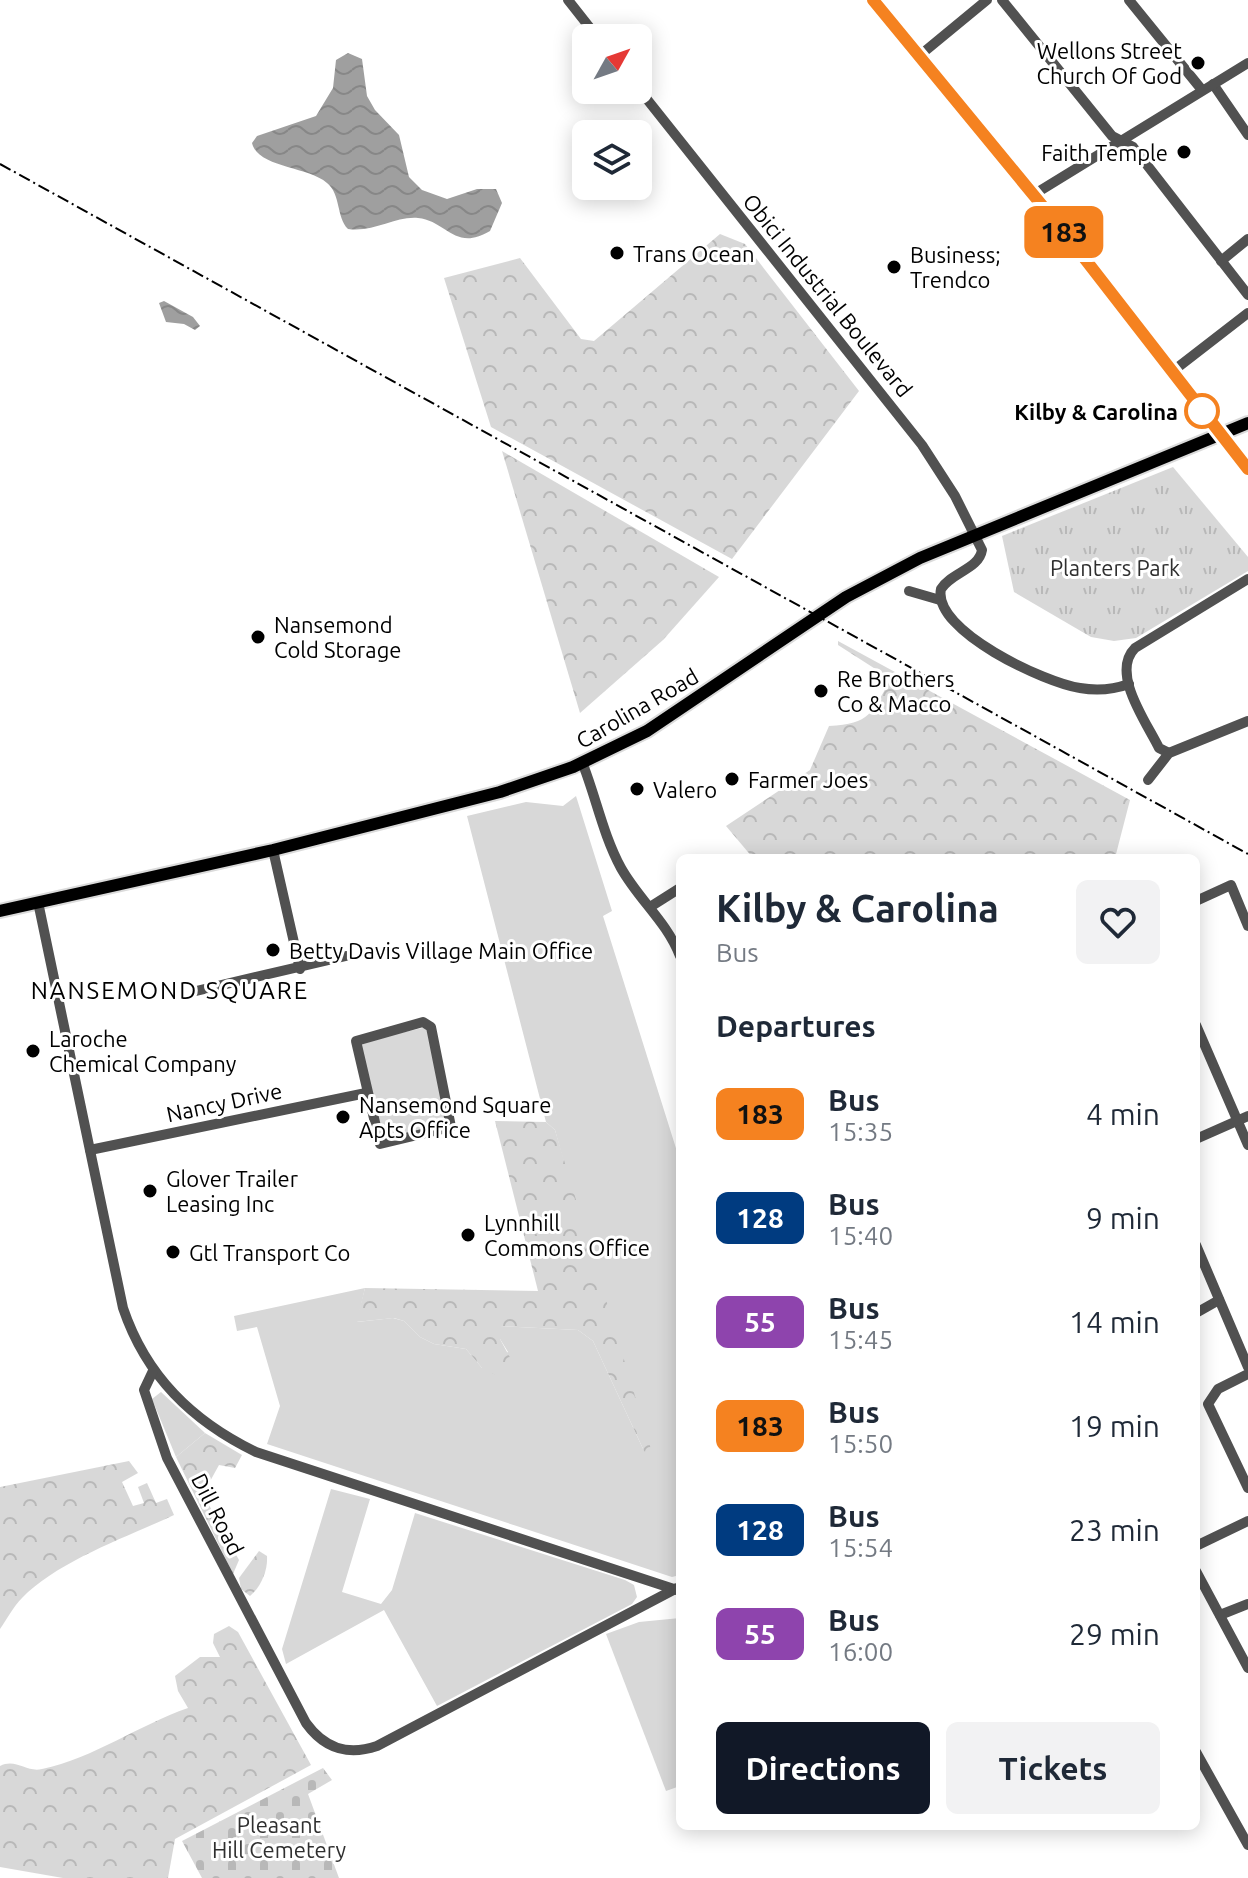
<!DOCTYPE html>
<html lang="en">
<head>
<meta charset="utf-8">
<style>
  :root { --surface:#fff; --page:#f2f2f3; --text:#1f2937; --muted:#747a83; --accent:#111827 }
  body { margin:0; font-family:Ubuntu,sans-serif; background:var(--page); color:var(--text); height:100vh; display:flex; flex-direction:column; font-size:30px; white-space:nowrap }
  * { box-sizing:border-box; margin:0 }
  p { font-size:26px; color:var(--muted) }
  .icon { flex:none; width:44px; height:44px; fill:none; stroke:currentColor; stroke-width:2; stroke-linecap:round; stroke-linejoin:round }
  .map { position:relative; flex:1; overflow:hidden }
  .details { position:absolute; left:676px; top:854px; width:524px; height:976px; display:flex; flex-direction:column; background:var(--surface); border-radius:12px; box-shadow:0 4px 20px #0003 }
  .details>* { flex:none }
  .badge { padding:0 16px; border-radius:12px; font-size:28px; line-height:52px }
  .needle { width:52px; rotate:50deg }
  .fabs { position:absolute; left:572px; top:24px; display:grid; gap:16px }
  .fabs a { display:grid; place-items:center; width:80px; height:80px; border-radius:12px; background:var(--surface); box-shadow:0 4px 20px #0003; font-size:40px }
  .map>.badge { position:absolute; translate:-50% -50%; box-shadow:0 0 0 4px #fff }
  h2 { padding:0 40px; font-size:30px; line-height:72px }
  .round { display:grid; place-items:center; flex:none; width:84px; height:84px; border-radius:12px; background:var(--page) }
  .overview { display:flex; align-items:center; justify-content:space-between; height:136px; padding:0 40px }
  h1 { font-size:38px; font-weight:600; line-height:60px }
  .action { display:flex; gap:16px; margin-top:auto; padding:16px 40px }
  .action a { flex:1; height:92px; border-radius:12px; background:var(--accent); color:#fff; font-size:32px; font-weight:600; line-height:92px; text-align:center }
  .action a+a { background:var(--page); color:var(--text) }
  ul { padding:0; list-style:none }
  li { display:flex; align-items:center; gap:24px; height:104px; padding:0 40px }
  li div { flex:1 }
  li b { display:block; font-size:30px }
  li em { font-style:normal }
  li .badge { min-width:88px; font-weight:700; text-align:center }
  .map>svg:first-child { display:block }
  .grass { fill:#d8d8d8 }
  .forest { fill:url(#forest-crowns) }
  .cemetery { fill:url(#cemetery-stones) }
  .park { fill:url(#park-tufts) }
  .water { fill:url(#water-waves) }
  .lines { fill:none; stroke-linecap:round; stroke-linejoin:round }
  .major-casing { stroke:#dbdbdb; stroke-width:16 }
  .minor { stroke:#515151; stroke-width:10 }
  .major { stroke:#000; stroke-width:12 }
  .rail { stroke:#000; stroke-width:2; stroke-dasharray:12 4 2 4; stroke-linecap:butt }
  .line-casing { stroke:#fff; stroke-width:18 }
  .line { stroke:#f58220; stroke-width:12 }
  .poi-dot { fill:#000; stroke:#fff; stroke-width:3 }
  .stop-dot { fill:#fff; stroke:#f58220; stroke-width:4 }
  .labels { text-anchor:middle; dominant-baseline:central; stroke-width:6; stroke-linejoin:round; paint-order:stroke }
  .poi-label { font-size:22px; fill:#000; stroke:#fff; text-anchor:start }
  .street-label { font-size:22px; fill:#000; stroke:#fff }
  .stop-label { font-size:22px; font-weight:bold; fill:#000; stroke:#fff; text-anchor:end }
  .park-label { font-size:22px; fill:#2f2f2f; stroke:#fff }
  .neighbourhood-label { font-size:24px; letter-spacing:2px; fill:#000; stroke:#fff }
</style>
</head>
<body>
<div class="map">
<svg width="1248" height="1878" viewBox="0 0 1248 1878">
  <defs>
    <pattern id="forest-crowns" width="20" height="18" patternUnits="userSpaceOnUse" patternTransform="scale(2)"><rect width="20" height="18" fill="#d8d8d8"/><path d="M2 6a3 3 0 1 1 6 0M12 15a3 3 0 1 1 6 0" fill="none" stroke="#b8b8b8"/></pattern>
    <pattern id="cemetery-stones" width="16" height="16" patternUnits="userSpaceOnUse" patternTransform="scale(2)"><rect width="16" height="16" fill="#d8d8d8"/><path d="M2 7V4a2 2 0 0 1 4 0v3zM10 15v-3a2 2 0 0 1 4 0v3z" fill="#b8b8b8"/></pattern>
    <pattern id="park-tufts" width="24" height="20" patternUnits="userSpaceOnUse" patternTransform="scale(2)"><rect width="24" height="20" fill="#d8d8d8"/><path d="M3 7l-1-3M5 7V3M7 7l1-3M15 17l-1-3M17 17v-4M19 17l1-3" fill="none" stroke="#b8b8b8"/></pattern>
    <pattern id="water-waves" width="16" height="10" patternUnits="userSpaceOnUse" patternTransform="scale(2)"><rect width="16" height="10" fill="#9f9f9f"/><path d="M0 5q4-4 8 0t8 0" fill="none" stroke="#878787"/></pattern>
  </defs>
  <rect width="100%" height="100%" fill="#fff"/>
  <!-- grass -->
  <g class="grass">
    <path d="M 576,796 L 612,911 L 603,916 L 680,1161 L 680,1575 L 672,1577 L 267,1444 L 280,1406 L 257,1327 L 237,1331 L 234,1316 L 365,1288 L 357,1322 L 393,1318 L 404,1321 L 420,1337 L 434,1344 L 466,1349 L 482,1368 L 508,1352 L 500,1339 L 500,1326 L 578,1330 L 593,1341 L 644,1451 L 555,1130 L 546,1122 L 467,816 L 526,802 L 563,806 Z"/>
    <path d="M 427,1027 L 449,1125 L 382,1140 L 360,1042 Z"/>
    <path d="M 161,1392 L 205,1433 L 176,1457 L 152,1399 Z"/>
    <path d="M 331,1489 L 370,1499 L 342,1592 L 381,1604 L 392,1590 L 415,1513 L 625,1580 L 634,1585 L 637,1597 L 632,1604 L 437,1706 L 384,1610 L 286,1664 L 282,1649 Z"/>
    <path d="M 680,1618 L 680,1786 L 666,1791 L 606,1634 L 639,1622 Z"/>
  </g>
  <!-- forest -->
  <g class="forest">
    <path d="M 720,234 L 745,244 L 859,391 L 732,559 L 491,427 L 444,278 L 520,258 L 581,339 L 594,341 Z"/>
    <path d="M 502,451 L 719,577 L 663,640 L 580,713 Z"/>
    <path d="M 838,641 L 1130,800 L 1115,858 L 753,858 L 726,826 L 810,770 L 829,726 C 871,724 871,713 891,679 L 838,645 Z"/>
    <path d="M 495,1121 L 546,1122 L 555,1130 L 653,1456 L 644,1451 L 593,1341 L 578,1330 L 500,1326 L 500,1339 L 514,1365 L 498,1376 L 482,1368 L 466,1349 L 434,1344 L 420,1337 L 404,1321 L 394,1318 L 356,1322 L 365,1288 L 538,1291 Z"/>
    <path d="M 205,1433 L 242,1455 L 235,1468 L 219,1465 L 203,1494 L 239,1560 L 233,1574 L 176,1457 Z"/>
    <path d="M 129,1461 L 138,1473 L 122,1482 L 133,1506 L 144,1503 L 138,1487 L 147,1483 L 156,1503 L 167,1499 L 174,1515 C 127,1537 58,1561 22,1598 C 13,1607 7,1619 0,1629 L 0,1487 Z"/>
    <path d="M 259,1551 L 267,1556 C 268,1570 261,1587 250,1596 L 241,1589 L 239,1578 Z"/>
    <path d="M 229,1626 L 238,1632 L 311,1765 L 175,1839 L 168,1878 L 63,1878 L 0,1867 L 0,1766 C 16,1758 27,1773 42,1769 C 94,1758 139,1725 188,1708 L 178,1691 L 175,1676 L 200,1657 L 220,1657 L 213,1643 L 214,1634 Z"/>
  </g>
  <!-- cemetery -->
  <path class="cemetery" d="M 323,1768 L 332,1780 L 308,1794 L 339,1878 L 202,1878 L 182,1841 Z"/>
  <!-- park -->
  <path class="park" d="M 1173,467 L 1248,557 L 1248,571 L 1136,638 L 1114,641 L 1091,637 L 1014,592 L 1002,536 Z"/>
  <!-- water -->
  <g class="water">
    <path d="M 348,53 L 362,59 L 367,96 L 375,110 L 399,135 L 409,177 L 422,190 L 447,199 L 477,189 L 496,189 L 502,203 L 490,231 C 455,252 447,221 418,218 C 395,216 373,233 348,229 C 336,217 341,194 327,183 C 307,166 258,168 252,143 L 257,136 L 316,116 L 333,88 L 336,60 Z"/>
    <path d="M 164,301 L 193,317 L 200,326 L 195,330 L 184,324 L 166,322 L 159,303 Z"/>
  </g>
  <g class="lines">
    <!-- major casing -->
    <g class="major-casing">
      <path id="major" d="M 0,911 L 273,850 L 500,792 L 573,767 L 647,731 L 846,597 L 920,558 L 1248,423"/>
    </g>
    <!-- minor -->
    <g class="minor">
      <path d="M 568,0 L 598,38"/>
      <path d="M 873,0 L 1064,232 L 1248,469"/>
      <path d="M 1002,0 L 1112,136 L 1133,147 L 1248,295"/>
      <path d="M 1129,0 L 1202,90"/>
      <path d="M 919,56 L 987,0"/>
      <path d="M 1213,84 L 1248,135"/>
      <path d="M 638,88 L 922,445 L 955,496 L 982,550 C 979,569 952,572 941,589 C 932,631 1046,683 1080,688 C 1097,691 1112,690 1129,684"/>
      <path d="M 1033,195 L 1248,63"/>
      <path d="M 1221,261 L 1248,239"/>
      <path d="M 1173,371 L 1248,313"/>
      <path d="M 909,591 L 940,600"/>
      <path d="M 1169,753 L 1159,748 C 1147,723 1110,673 1135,648 L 1248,579"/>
      <path d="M 582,762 C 596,797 603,835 621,868 C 639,900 667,922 680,956"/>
      <path d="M 1148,780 L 1169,753 L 1248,721"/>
      <path d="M 273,850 L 300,969"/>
      <path d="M 1196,901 L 1231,885 L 1248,926"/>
      <path d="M 38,902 L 123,1308 C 146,1376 192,1421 256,1452 L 680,1591"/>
      <path d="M 650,907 L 680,888"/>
      <path d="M 196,991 L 346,956"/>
      <path d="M 423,1022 L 431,1027 L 451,1127 L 380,1144 L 356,1041 Z"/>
      <path d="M 1196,1025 L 1248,1145"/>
      <path d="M 1196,1139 L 1248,1116"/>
      <path d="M 90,1150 L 366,1093"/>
      <path d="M 1196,1245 L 1248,1367"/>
      <path d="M 1196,1313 L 1219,1300"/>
      <path d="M 153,1371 L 144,1390 L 167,1458 L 306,1723 C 324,1748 347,1756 377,1746 L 677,1588"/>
      <path d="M 1248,1374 L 1218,1389 L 1208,1404 L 1248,1488"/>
      <path d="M 1196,1546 L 1248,1521"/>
      <path d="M 1196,1571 L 1248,1668"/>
      <path d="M 1220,1615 L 1248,1604"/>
      <path d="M 1196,1752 L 1248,1845"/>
    </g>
    <!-- major -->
    <use href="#major" class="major"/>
    <!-- rail -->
    <path class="rail" d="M 0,164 L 1248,854"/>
  </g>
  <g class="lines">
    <!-- line casing -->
    <g class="line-casing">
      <path id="line" d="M 873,0 L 1064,232 L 1248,469"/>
    </g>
    <!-- line -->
    <use href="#line" class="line"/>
  </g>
  <!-- markers -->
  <g class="poi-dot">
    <circle cx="1198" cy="63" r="8"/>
    <circle cx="1184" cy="152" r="8"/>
    <circle cx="617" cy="253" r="8"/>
    <circle cx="894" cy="267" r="8"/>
    <circle cx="258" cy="637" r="8"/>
    <circle cx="821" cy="691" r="8"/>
    <circle cx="732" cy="779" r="8"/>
    <circle cx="637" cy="789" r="8"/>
    <circle cx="273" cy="950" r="8"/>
    <circle cx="33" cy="1051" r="8"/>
    <circle cx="343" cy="1117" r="8"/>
    <circle cx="150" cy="1191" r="8"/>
    <circle cx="468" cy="1235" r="8"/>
    <circle cx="173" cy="1252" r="8"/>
  </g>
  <circle class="stop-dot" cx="1202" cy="411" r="16"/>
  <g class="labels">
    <!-- poi labels -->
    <g class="poi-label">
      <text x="1182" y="50" text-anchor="end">Wellons Street<tspan x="1182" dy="25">Church Of God</tspan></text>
      <text x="1168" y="152" text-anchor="end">Faith Temple</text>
      <text x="633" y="253">Trans Ocean</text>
      <text x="910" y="254">Business;<tspan x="910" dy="25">Trendco</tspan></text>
      <text x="274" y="624">Nansemond<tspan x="274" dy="25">Cold Storage</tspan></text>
      <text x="837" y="678">Re Brothers<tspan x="837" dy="25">Co &amp; Macco</tspan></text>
      <text x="748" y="779">Farmer Joes</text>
      <text x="653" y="789">Valero</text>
      <text x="289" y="950">Betty Davis Village Main Office</text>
      <text x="49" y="1038">Laroche<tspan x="49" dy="25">Chemical Company</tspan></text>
      <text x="359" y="1104">Nansemond Square<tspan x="359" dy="25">Apts Office</tspan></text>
      <text x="166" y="1178">Glover Trailer<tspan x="166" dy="25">Leasing Inc</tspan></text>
      <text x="484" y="1222">Lynnhill<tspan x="484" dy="25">Commons Office</tspan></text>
      <text x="189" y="1252">Gtl Transport Co</text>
    </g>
    <!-- street labels -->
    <g class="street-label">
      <text transform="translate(828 295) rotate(51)">Obici Industrial Boulevard</text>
      <text transform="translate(637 708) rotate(-30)">Carolina Road</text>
      <text transform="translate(224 1102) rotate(-12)">Nancy Drive</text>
      <text transform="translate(218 1514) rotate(63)">Dill Road</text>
    </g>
    <!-- stop labels -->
    <g class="stop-label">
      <text x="1178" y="411">Kilby &amp; Carolina</text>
    </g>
    <!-- park labels -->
    <g class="park-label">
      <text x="1115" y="567">Planters Park</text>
      <text x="279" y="1824">Pleasant<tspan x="279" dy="25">Hill Cemetery</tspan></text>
    </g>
    <!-- neighbourhood labels -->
    <g class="neighbourhood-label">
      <text x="170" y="990">NANSEMOND SQUARE</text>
    </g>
  </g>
</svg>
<div class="fabs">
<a><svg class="needle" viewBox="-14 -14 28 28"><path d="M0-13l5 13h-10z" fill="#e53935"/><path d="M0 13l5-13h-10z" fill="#747a83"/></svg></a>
<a><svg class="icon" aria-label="layers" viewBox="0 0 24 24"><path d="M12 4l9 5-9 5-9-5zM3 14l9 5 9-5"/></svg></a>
</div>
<b class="badge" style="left:1064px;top:232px;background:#f58220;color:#111">183</b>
<section class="details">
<div class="overview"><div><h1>Kilby &amp; Carolina</h1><p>Bus</p></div><a class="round"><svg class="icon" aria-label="heart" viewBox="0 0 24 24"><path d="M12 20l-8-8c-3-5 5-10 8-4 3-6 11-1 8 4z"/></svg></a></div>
<h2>Departures</h2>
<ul>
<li><span class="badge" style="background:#f58220;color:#111">183</span><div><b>Bus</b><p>15:35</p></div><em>4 min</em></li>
<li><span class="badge" style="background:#003b80;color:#fff">128</span><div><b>Bus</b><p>15:40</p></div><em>9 min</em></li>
<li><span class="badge" style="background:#8e44ad;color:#fff">55</span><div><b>Bus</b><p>15:45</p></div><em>14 min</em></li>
<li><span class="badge" style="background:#f58220;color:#111">183</span><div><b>Bus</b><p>15:50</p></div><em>19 min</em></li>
<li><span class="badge" style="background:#003b80;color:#fff">128</span><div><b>Bus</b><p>15:54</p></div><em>23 min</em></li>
<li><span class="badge" style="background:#8e44ad;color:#fff">55</span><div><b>Bus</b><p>16:00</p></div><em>29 min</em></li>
</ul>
<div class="action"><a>Directions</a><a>Tickets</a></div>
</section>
</div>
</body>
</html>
